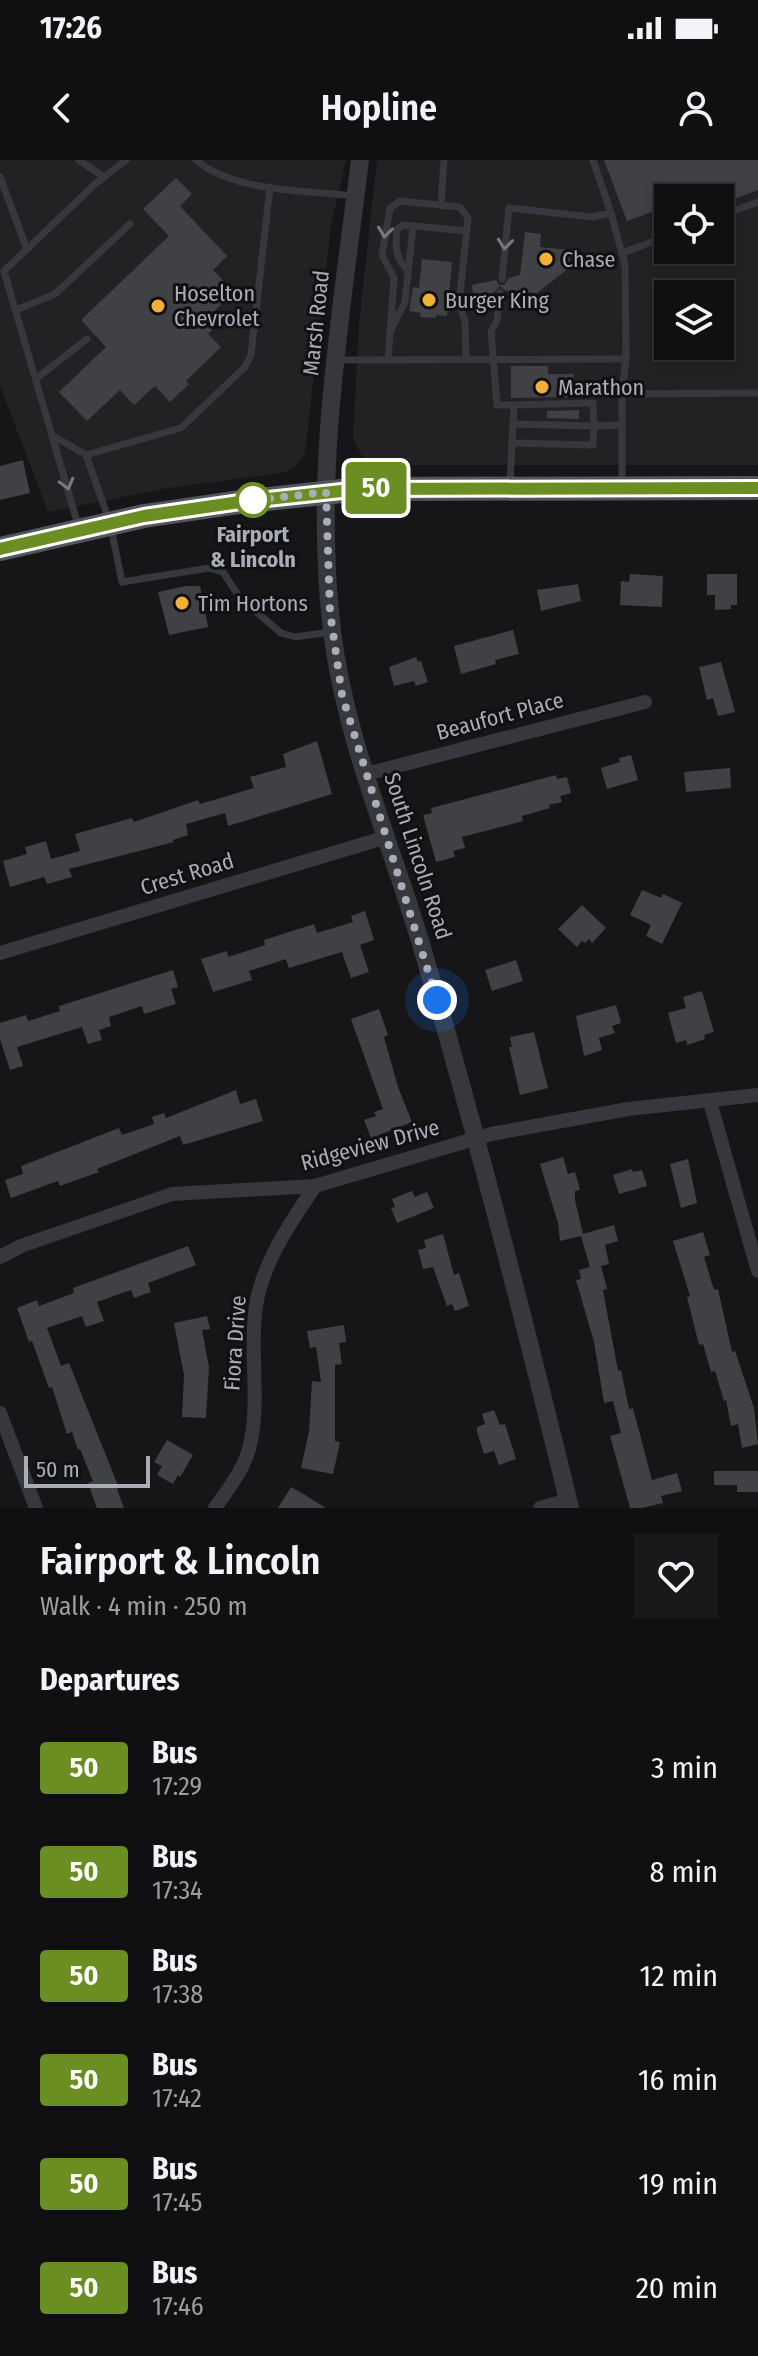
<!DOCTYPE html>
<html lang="en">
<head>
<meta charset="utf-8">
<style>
  :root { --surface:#101012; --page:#19191b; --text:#f1f3f6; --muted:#9c9d9f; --line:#303032 }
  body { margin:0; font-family:"Fira Sans Condensed",sans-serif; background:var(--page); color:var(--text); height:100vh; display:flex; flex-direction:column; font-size:30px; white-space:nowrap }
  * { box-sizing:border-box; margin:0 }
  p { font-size:26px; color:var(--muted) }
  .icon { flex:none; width:44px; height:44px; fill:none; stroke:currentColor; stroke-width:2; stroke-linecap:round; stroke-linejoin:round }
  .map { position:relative; height:1348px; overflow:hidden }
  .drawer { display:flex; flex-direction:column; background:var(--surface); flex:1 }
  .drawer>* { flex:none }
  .badge { padding:0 16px; border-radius:6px; font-size:28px; line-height:52px }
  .controls { position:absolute; left:654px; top:24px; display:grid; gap:16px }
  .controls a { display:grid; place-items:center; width:80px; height:80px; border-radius:0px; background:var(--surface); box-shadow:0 4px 12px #0003,0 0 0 2px var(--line); font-size:40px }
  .scale { position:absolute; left:24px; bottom:20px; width:126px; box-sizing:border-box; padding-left:8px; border:4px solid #a8adb8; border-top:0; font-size:22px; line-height:28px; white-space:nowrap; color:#a8adb8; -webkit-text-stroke:6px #111113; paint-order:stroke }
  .you { position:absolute; width:40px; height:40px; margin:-20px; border:6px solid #fff; border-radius:50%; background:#1a73e8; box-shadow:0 0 0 12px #1a73e833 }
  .map>.badge { position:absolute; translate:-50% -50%; box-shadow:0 0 0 4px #fff }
  h2 { padding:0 40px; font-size:30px; line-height:72px }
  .round { display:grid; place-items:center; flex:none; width:84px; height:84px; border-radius:0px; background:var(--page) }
  .head { display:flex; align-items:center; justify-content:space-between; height:136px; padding:0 40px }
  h1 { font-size:38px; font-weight:600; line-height:60px }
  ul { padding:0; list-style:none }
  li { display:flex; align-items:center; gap:24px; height:104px; padding:0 40px }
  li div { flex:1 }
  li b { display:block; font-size:30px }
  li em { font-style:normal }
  li .badge { min-width:88px; font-weight:700; text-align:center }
  .status { display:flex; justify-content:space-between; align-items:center; height:56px; padding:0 40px; background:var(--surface); direction:ltr }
  .status svg { height:22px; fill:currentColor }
  header { display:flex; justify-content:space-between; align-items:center; height:104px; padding:0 40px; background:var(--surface); font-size:36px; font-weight:600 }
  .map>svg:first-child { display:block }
  .built { fill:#222225; fill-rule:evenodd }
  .building { fill:#404145 }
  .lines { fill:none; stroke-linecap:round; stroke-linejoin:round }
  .service { stroke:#37383d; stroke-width:7 }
  .minor { stroke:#37383d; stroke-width:14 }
  .tertiary { stroke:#37383d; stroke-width:18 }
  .primary { stroke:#53555c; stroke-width:24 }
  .oneway { stroke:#757881 }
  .line-casing { stroke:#fff; stroke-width:18 }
  .line { stroke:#6b8e23; stroke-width:12 }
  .walk { stroke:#a8adb8; stroke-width:8; stroke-dasharray:0 14.4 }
  .poi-dot { fill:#f2b134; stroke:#111113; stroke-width:3 }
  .stop-dot { fill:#fff; stroke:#6b8e23; stroke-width:4 }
  .labels { text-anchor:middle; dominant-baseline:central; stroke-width:6; stroke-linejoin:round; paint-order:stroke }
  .poi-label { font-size:22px; fill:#a8adb8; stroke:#111113; text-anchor:start }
  .street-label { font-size:22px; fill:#a8adb8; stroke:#111113 }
  .stop-label { font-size:22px; font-weight:bold; fill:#a8adb8; stroke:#111113 }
</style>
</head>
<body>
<div class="status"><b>17:26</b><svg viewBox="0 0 49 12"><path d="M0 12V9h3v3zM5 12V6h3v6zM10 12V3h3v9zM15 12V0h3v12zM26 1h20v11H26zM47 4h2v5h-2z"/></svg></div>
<header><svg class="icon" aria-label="back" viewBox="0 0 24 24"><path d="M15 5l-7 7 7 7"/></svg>Hopline<svg class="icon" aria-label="person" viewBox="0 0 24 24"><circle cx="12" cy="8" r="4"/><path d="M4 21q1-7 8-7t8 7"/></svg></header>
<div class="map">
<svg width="758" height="1348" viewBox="0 0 758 1348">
  <rect width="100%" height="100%" fill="#161618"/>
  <!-- built -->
  <g class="built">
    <path d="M 0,0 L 346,0 L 331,66 L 305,293 L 296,307 L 283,313 L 168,328 L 48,352 L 0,226 Z"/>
    <path d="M 377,0 L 758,0 L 758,305 L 379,305 L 362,296 L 353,279 L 359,164 ZM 668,38 L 720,38 L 720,90 L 668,90 ZM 668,134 L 720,134 L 720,186 L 668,186 Z"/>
  </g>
  <!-- building -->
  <g class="building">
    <path d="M 604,0 L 758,0 L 758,30 L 729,41 L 722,25 L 688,38 L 668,38 L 668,46 L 627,61 Z"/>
    <path d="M 176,18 L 192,34 L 180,46 L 227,96 L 213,110 L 234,132 L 204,161 L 212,170 L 208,174 L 221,187 L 186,221 L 189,224 L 170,242 L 155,226 L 134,245 L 120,230 L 87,261 L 59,232 L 106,187 L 81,160 L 169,76 L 143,49 Z"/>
    <path d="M 525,72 L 541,74 L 540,87 L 570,90 L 569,108 L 537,133 L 506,131 L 500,126 L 493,133 L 473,135 L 472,125 L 496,120 L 499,125 L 504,125 L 509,118 L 520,115 Z"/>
    <path d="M 422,99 L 452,102 L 447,156 L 436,155 L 436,158 L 420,157 L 421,153 L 409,151 L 413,127 L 419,128 Z"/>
    <path d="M 511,206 L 548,206 L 548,214 L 574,214 L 574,237 L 511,238 Z"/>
    <path d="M 579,250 L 579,259 L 547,258 L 547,251 Z"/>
    <path d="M 23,300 L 30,333 L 0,340 L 0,306 Z"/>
    <path d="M 630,414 L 663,416 L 662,447 L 620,445 L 621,421 L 629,422 Z"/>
    <path d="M 707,414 L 737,414 L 737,445 L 731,445 L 731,449 L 715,450 L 715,435 L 707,435 Z"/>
    <path d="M 578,424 L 581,441 L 541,451 L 537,430 Z"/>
    <path d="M 186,426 L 200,426 L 208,467 L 169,475 L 158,432 Z"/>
    <path d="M 513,470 L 519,494 L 495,500 L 496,504 L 461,514 L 454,486 Z"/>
    <path d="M 416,497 L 418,502 L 421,501 L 428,522 L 416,526 L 414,521 L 394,526 L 389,507 Z"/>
    <path d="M 721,502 L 735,552 L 718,556 L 713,538 L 707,540 L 699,507 Z"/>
    <path d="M 317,581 L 332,634 L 228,666 L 225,653 L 186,664 L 188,675 L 173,680 L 174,682 L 69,709 L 72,717 L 47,724 L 44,717 L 10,727 L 3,701 L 27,694 L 25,687 L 46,681 L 51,699 L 80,691 L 75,674 L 132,658 L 134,662 L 198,640 L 200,644 L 254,628 L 250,617 L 286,607 L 283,594 Z"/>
    <path d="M 631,595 L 638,620 L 607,629 L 601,608 L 620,602 L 619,598 Z"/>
    <path d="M 730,608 L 731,628 L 686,632 L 684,612 Z"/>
    <path d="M 556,615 L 557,619 L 567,617 L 571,633 L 560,636 L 562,642 L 549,645 L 550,648 L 522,656 L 523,661 L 462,677 L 465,688 L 453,691 L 455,697 L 436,702 L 423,655 L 432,653 L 431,648 Z"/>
    <path d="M 642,730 L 661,738 L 663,734 L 682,743 L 662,784 L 646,776 L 651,765 L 630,755 Z"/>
    <path d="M 582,745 L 606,768 L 592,783 L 589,779 L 585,783 L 582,781 L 577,787 L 558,769 Z"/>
    <path d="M 365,751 L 374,780 L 360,785 L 369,812 L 351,818 L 342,792 L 289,808 L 286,799 L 249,811 L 252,820 L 213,832 L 201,799 L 227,791 L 228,797 L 265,785 L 264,780 L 314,764 L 317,773 L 353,762 L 351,756 Z"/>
    <path d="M 516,800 L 523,821 L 492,831 L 485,810 Z"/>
    <path d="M 173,810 L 178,827 L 171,829 L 176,844 L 144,854 L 142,846 L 109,857 L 111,866 L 99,870 L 102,880 L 88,884 L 82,867 L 17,887 L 23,906 L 10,910 L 0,879 L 0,863 L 26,855 L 28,861 L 60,851 L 59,846 Z"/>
    <path d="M 702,831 L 714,872 L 704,875 L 705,879 L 687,885 L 686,880 L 676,883 L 668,853 L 686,848 L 683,837 Z"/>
    <path d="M 616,845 L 621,863 L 612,866 L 615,873 L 599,878 L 602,890 L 584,896 L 576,856 Z"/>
    <path d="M 379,849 L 388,875 L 384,877 L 398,927 L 412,962 L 371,978 L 364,960 L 376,956 L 374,952 L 383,949 L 351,859 Z"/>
    <path d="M 534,872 L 548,928 L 520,935 L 509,887 L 512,887 L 510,877 Z"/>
    <path d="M 236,930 L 240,944 L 256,939 L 263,961 L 183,985 L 180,976 L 97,1009 L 99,1012 L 60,1026 L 58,1021 L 11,1038 L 5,1020 L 23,1014 L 21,1006 L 119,968 L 122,975 L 154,964 L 152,957 L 164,953 L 166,958 Z"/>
    <path d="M 563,997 L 568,1014 L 575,1012 L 580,1030 L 575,1031 L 575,1040 L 583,1074 L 614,1065 L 618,1081 L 605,1085 L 609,1104 L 601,1106 L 607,1129 L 603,1130 L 618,1211 L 621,1210 L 629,1249 L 633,1248 L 652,1320 L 677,1313 L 682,1331 L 661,1336 L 663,1343 L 642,1348 L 630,1348 L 610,1276 L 621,1273 L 613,1241 L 604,1243 L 594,1182 L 576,1120 L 581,1119 L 579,1110 L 590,1107 L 581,1076 L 560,1081 L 558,1063 L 540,1004 Z"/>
    <path d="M 688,999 L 697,1043 L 681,1048 L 670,1004 Z"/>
    <path d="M 632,1009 L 633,1012 L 642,1010 L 647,1026 L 619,1034 L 613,1015 Z"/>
    <path d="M 412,1031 L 415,1037 L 427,1032 L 434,1048 L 397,1063 L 391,1048 L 395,1047 L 392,1039 Z"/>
    <path d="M 703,1072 L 710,1095 L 704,1097 L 714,1130 L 718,1129 L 732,1192 L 735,1191 L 754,1248 L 758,1284 L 742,1288 L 738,1264 L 731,1266 L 726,1240 L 724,1241 L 715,1211 L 711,1212 L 703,1184 L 699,1185 L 687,1137 L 690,1136 L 673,1081 Z"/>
    <path d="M 443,1074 L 454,1115 L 459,1113 L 469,1146 L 455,1151 L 452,1144 L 447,1146 L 433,1107 L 423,1109 L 418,1090 L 426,1088 L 424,1080 Z"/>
    <path d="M 188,1086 L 196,1105 L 148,1123 L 151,1132 L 134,1138 L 131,1130 L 97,1142 L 104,1161 L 86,1167 L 82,1156 L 47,1168 L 61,1206 L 69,1203 L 119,1328 L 117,1329 L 124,1348 L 97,1348 L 88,1323 L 93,1321 L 80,1289 L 78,1290 L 72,1272 L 67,1274 L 52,1227 L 49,1228 L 32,1181 L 29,1182 L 17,1148 L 37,1140 L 39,1146 L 74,1133 L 73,1128 Z"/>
    <path d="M 207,1156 L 210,1169 L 202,1170 L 209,1207 L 206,1258 L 182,1257 L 184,1215 L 174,1163 Z"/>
    <path d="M 344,1165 L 346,1182 L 339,1183 L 342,1204 L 335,1205 L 335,1281 L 340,1282 L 333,1314 L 301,1308 L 309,1271 L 312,1221 L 321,1222 L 316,1187 L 310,1188 L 307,1171 Z"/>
    <path d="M 494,1250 L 500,1265 L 505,1264 L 516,1299 L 499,1305 L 494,1291 L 484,1294 L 477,1272 L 477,1267 L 485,1264 L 482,1254 Z"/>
    <path d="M 167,1280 L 193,1295 L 180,1317 L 178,1315 L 173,1324 L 157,1315 L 162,1306 L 154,1302 Z"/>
    <path d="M 714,1311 L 758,1311 L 758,1332 L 737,1332 L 737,1325 L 714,1325 Z"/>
    <path d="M 291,1327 L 305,1335 L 326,1348 L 278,1348 Z"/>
  </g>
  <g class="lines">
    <!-- service -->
    <g class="service">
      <path d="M 79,0 L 104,17"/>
      <path d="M 196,0 C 236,33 305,30 355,36"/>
      <path d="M 593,0 L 611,53 L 625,105 L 626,199 L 622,234 L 622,325"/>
      <path d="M 0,17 L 27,89"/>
      <path d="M 441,45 L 444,0"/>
      <path d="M 720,56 L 758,42"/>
      <path d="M 622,93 L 668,76"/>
      <path d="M 408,111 C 395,96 395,88 397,69 L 403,65 L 413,66"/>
      <path d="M 502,119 L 509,48 L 592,57 L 611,53"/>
      <path d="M 500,132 L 497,161 L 491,171 L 497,245 L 514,245 L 512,283 L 593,285 L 594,266 L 621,265"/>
      <path d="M 16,150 L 55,134 L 130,64"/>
      <path d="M 391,170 L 405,142 L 413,66 L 467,71"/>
      <path d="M 336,200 L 626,199"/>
      <path d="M 388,200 L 394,118 L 382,95 L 390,48 L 400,41 L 460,47 L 468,58 L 459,144 L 465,161 L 466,199"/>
      <path d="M 37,218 L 87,179"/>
      <path d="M 622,234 L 758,233"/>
      <path d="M 513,264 L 594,266 L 593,243 L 514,245"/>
      <path d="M 55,277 L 86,295 L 110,363 L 122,422 L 209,408 L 223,412 L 240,438 L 281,473 L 295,477 L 330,472"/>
      <path d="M 86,295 L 181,268 L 245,207 L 251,195 L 270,27"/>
      <path d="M 510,325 L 512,283"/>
      <path d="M 78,365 L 4,111 L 95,24 L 126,0"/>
    </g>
    <!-- minor -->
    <g class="minor">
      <path d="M 366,614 L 645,542"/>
      <path d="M 0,793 L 387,677"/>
      <path d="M 710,942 L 758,1111"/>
      <path d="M 0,1097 L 21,1086 L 172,1034 L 315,1026 L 491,974 L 628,949 L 758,935"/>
      <path d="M 0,1253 L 36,1348"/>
      <path d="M 215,1348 C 227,1330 243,1311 249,1289 C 262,1240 247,1185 258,1135 C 268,1094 292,1061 315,1026"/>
      <path d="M 540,1348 L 568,1340"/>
    </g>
    <!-- tertiary -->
    <path class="tertiary" d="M 360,0 C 341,156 313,313 332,470 C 345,579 390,680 421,784 C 476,970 524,1159 570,1348"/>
    <!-- primary -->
    <path class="primary" d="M 0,389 L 144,356 L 240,342 L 360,329 L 758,328"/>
  </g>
  <!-- one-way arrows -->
  <defs><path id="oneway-chevron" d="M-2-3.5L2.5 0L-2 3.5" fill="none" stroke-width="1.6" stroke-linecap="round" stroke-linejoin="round" transform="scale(2)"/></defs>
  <g class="oneway">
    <use href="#oneway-chevron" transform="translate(385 72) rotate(97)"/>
    <use href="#oneway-chevron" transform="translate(505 84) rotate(96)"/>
    <use href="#oneway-chevron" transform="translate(67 324) rotate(75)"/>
  </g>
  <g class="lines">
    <!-- line casing -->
    <g class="line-casing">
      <path id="line" d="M 0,389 L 144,356 L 240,342 L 360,329 L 758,328"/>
    </g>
    <!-- line -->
    <use href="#line" class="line"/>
    <!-- walk -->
    <path class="walk" d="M 253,340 L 240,342 L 326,332 L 330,452 L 342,535 L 437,840"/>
  </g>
  <!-- markers -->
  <g class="poi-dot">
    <circle cx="546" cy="99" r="8"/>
    <circle cx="429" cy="140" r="8"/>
    <circle cx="158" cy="146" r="8"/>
    <circle cx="542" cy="227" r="8"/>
    <circle cx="182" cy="443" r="8"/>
  </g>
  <circle class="stop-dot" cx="253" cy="340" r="16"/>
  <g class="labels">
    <!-- poi labels -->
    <g class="poi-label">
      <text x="562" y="99">Chase</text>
      <text x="174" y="133">Hoselton<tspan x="174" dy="25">Chevrolet</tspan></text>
      <text x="445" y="140">Burger King</text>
      <text x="558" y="227">Marathon</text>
      <text x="198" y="443">Tim Hortons</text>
    </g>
    <!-- street labels -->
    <g class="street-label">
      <text transform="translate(316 163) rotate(-84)">Marsh Road</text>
      <text transform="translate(500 556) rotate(-15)">Beaufort Place</text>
      <text transform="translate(418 696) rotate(72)">South Lincoln Road</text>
      <text transform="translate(187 714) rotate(-17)">Crest Road</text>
      <text transform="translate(370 985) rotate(-15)">Ridgeview Drive</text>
      <text transform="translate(235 1183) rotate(-86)">Fiora Drive</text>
    </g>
    <!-- stop labels -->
    <g class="stop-label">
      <text x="253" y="374">Fairport<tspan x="253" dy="25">&amp; Lincoln</tspan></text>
    </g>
  </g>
</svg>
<div class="controls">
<a><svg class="icon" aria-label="locate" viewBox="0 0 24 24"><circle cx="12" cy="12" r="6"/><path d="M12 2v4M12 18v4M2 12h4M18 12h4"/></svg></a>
<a><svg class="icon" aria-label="layers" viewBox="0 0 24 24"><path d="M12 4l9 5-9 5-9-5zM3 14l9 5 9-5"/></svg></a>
</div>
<div class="scale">50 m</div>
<div class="you" style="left:437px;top:840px"></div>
<b class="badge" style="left:376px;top:328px;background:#6b8e23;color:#fff">50</b>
</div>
<section class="drawer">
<div class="head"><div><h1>Fairport &amp; Lincoln</h1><p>Walk · 4 min · 250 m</p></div><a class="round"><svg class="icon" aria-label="heart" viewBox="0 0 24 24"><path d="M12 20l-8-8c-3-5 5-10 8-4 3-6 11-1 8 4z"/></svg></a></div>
<h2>Departures</h2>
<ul>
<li><span class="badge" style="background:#6b8e23;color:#fff">50</span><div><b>Bus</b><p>17:29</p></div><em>3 min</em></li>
<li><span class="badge" style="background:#6b8e23;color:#fff">50</span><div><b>Bus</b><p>17:34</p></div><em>8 min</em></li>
<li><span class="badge" style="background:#6b8e23;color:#fff">50</span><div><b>Bus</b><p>17:38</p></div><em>12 min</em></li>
<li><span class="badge" style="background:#6b8e23;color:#fff">50</span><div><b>Bus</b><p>17:42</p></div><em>16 min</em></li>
<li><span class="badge" style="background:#6b8e23;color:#fff">50</span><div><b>Bus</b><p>17:45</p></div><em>19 min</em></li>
<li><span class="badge" style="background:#6b8e23;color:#fff">50</span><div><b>Bus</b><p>17:46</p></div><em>20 min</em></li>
</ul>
</section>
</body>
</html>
